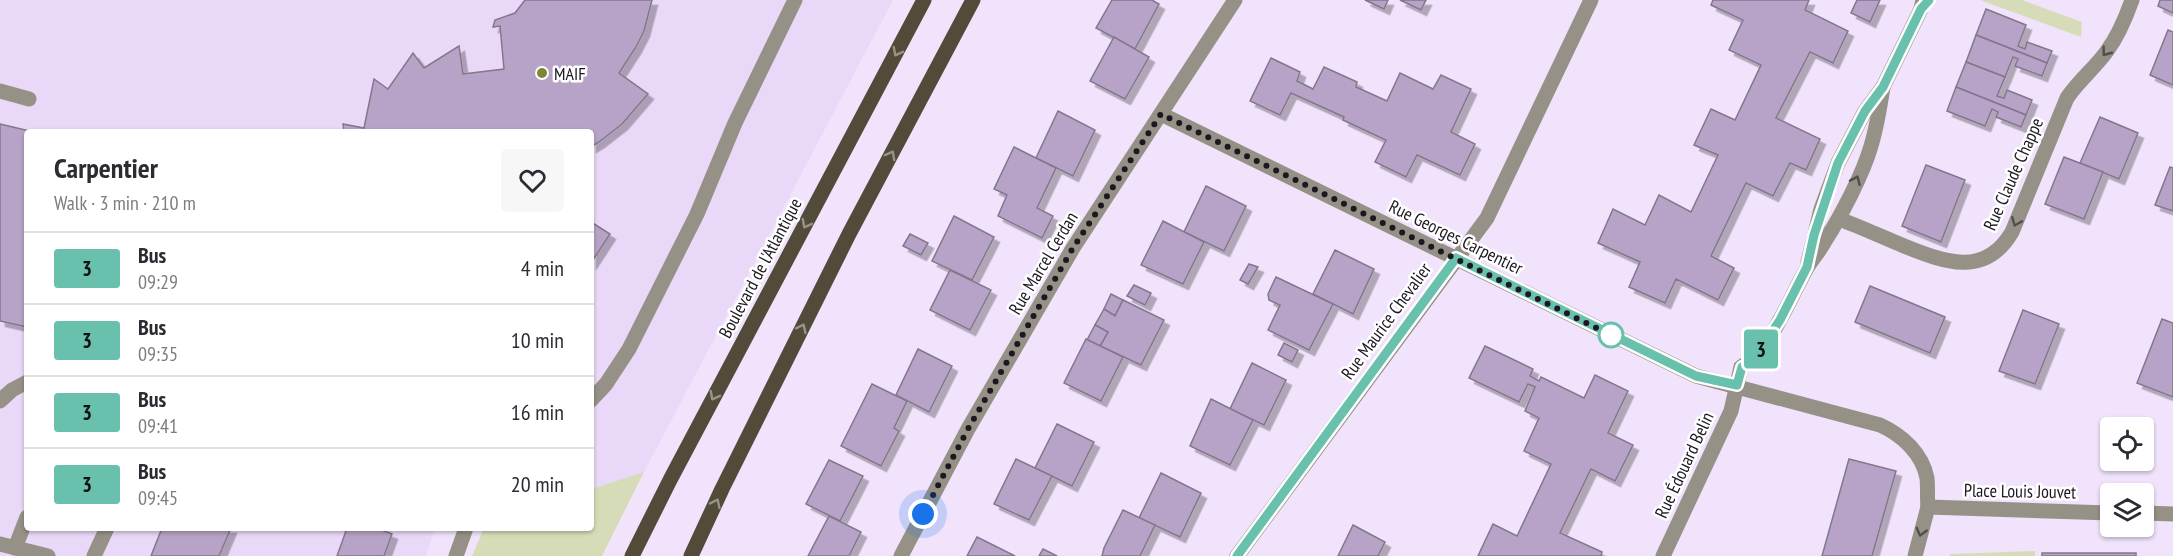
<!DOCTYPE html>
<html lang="en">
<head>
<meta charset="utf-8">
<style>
  :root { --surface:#fff; --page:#f7f7f7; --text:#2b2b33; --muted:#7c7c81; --line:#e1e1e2 }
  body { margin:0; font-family:"PT Sans Narrow",sans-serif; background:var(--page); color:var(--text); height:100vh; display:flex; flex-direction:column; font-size:22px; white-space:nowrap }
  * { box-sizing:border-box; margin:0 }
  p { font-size:20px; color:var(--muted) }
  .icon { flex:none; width:33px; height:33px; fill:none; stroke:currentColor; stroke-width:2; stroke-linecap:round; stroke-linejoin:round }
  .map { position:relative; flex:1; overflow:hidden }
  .details { position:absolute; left:24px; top:129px; width:570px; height:402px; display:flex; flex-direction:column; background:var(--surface); border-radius:6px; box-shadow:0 2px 4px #0004 }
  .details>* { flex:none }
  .badge { padding:0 12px; border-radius:4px; font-size:21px; line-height:39px }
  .tools { position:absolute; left:2100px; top:417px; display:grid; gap:12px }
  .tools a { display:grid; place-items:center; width:54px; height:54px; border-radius:6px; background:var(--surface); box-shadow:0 2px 4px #0004; font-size:30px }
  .you { position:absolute; width:30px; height:30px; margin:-15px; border:4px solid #fff; border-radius:50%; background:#1a73e8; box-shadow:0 0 0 9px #1a73e833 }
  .map>.badge { position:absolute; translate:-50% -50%; box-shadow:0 0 0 3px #fff }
  .round { display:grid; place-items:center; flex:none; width:63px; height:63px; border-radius:6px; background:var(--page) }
  .overview { display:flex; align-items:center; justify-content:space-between; height:102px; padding:0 30px }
  h1 { font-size:28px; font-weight:800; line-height:45px }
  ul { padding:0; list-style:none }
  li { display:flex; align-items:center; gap:18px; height:72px; padding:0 30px; border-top:2px solid var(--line) }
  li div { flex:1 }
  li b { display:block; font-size:22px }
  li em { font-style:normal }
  li .badge { min-width:66px; font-weight:700; text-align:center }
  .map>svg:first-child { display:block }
  .built { fill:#e9d8f7 }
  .green { fill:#d7dcb8 }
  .building { fill:#b7a3c7; stroke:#83778c; stroke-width:1.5; filter:url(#shadow) }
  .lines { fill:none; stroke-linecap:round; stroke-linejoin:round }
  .minor { stroke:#969187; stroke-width:15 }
  .major { stroke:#534b39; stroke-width:15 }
  .oneway { stroke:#989388 }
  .oneway2 { stroke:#534e4e }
  .line-casing { stroke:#fff; stroke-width:14 }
  .line { stroke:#69c0ac; stroke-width:9 }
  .walk { stroke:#1c1720; stroke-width:6; stroke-dasharray:0 10.8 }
  .poi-dot { fill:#7e8733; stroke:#fff; stroke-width:2 }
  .stop-dot { fill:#fff; stroke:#69c0ac; stroke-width:3 }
  .labels { text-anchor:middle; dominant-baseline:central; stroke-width:5; stroke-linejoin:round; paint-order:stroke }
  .poi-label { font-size:18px; fill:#1c1720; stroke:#fff; text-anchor:start }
  .street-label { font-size:18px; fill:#1c1720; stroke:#fff }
</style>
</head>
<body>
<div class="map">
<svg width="2173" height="556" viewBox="0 0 2173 556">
  <defs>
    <filter id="shadow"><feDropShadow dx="5.5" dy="5.5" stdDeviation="0" flood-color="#0004"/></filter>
  </defs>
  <rect width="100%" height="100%" fill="#f0e3fb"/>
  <!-- built -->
  <path class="built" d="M 0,0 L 893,0 L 644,472 L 591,489 L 591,132 L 27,132 L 27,528 L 437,528 L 434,531 L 426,556 L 0,556 Z"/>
  <!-- green -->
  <g class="green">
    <path d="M 1980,0 L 2022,0 L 2082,22 L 2081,37 Z"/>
    <path d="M 644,472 L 602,556 L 472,556 L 484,528 L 591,528 L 591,489 Z"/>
    <path d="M 2035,551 L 2035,556 L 1949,556 L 1950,554 Z"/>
  </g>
  <!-- building -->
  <g class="building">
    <path d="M 525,0 L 652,0 L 644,31 L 636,47 L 619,73 L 648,94 L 622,124 L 599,142 L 591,147 L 591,132 L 344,132 L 343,124 L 364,128 L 374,79 L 388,89 L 413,53 L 424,68 L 459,46 L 463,74 L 504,69 L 500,26 L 493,27 L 495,20 L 515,13 Z"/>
    <path d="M 1112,0 L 1152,0 L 1159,4 L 1135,49 L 1096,28 Z"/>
    <path d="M 1365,0 L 1388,0 L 1384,9 Z"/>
    <path d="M 1400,0 L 1426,0 L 1421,10 Z"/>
    <path d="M 1713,0 L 1809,0 L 1805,10 L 1848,31 L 1833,63 L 1810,52 L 1776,118 L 1820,139 L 1806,170 L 1790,163 L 1773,196 L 1746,183 L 1711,256 L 1734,268 L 1718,300 L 1676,279 L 1665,303 L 1629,287 L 1640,262 L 1598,243 L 1613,209 L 1645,225 L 1659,195 L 1691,212 L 1718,155 L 1694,145 L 1711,109 L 1735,120 L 1761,65 L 1729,50 L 1743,20 L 1711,5 Z"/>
    <path d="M 1857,0 L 1880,0 L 1870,22 L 1851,13 Z"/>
    <path d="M 2160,0 L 2173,0 L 2173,13 L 2158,6 Z"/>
    <path d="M 1986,9 L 2026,25 L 2018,46 L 2025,49 L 2027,42 L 2052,51 L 2047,63 L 1976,35 Z"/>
    <path d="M 2168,30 L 2173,32 L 2173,85 L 2150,75 Z"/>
    <path d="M 1976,35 L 2047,63 L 2042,76 L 2015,66 L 2018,59 L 2013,57 L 2005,77 L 1966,62 Z"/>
    <path d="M 1114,37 L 1149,57 L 1125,99 L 1090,81 Z"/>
    <path d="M 1271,58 L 1300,72 L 1297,81 L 1313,89 L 1324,67 L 1357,82 L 1356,87 L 1387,101 L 1400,73 L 1433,89 L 1441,75 L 1471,89 L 1451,132 L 1475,144 L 1460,175 L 1417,155 L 1406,177 L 1375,162 L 1386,140 L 1343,120 L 1344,117 L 1291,93 L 1280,115 L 1250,101 Z"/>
    <path d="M 1966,62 L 2005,77 L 1997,96 L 2004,98 L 2007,90 L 2032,100 L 2026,115 L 1956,87 Z"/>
    <path d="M 1956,87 L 2026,115 L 2021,127 L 1996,117 L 1998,112 L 1992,109 L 1985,126 L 1947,111 Z"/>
    <path d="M 1058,111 L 1095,130 L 1073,176 L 1036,158 Z"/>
    <path d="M 2100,117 L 2138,133 L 2119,179 L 2080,163 Z"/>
    <path d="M 0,124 L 34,132 L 27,132 L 27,327 L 0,321 Z"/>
    <path d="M 1014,147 L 1056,168 L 1037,208 L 1053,216 L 1042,238 L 998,216 L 1007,195 L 994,189 Z"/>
    <path d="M 2064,157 L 2103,172 L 2084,219 L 2045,204 Z"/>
    <path d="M 1926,165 L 1965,180 L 1941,242 L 1902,226 Z"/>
    <path d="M 2170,167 L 2173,168 L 2173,211 L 2155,205 Z"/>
    <path d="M 1206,186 L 1246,206 L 1224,251 L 1184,232 Z"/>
    <path d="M 954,216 L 994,237 L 972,280 L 932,261 Z"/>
    <path d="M 1163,221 L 1204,242 L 1183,284 L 1141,265 Z"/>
    <path d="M 591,222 L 610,234 L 591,263 Z"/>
    <path d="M 910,234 L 928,243 L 921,255 L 903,246 Z"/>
    <path d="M 1335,250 L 1374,269 L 1353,314 L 1313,294 Z"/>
    <path d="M 1249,264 L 1258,267 L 1248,284 L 1240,280 Z"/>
    <path d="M 950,270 L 991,290 L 970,330 L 930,310 Z"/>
    <path d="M 1276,277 L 1333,304 L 1309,350 L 1268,330 L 1280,305 L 1269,300 L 1268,294 Z"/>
    <path d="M 1134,285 L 1151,293 L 1145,305 L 1127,296 Z"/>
    <path d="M 1870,286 L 1945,317 L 1930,353 L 1855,322 Z"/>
    <path d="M 1111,294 L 1123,300 L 1115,316 L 1104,309 Z"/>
    <path d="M 1123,300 L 1164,320 L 1141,365 L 1100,346 L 1108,332 L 1095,325 L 1104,309 L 1115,316 Z"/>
    <path d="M 2023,310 L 2059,324 L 2035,384 L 1999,371 Z"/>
    <path d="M 2162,319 L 2173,323 L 2173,397 L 2137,383 Z"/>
    <path d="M 1095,325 L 1108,332 L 1100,346 L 1087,340 Z"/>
    <path d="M 1086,339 L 1123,357 L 1101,401 L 1064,383 Z"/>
    <path d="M 1284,343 L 1298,350 L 1292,362 L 1278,355 Z"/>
    <path d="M 1485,346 L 1533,369 L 1530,376 L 1539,381 L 1541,377 L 1584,398 L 1595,375 L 1628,391 L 1608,433 L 1633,445 L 1615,481 L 1591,469 L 1560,533 L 1602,552 L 1601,556 L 1478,556 L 1493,524 L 1517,536 L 1551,464 L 1524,451 L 1539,418 L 1525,411 L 1535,387 L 1528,384 L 1519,402 L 1469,378 Z"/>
    <path d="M 918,349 L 952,366 L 929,412 L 896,395 Z"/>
    <path d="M 1252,363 L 1286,380 L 1264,425 L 1230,409 Z"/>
    <path d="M 872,384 L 907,401 L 894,428 L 899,431 L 881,466 L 841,446 Z"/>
    <path d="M 1211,399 L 1253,420 L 1230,465 L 1190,446 Z"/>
    <path d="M 1057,424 L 1094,442 L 1072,486 L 1035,468 Z"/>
    <path d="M 1016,459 L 1052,476 L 1029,520 L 994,504 Z"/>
    <path d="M 1849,459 L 1896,471 L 1872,556 L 1822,556 Z"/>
    <path d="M 829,460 L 863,476 L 840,521 L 806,504 Z"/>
    <path d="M 1161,473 L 1201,493 L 1180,537 L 1139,518 Z"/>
    <path d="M 1123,510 L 1155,525 L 1140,556 L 1102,556 L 1104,548 Z"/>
    <path d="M 829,516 L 861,532 L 849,556 L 808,556 Z"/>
    <path d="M 1353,525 L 1385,542 L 1378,556 L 1338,556 Z"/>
    <path d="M 162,528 L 231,528 L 219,556 L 151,556 Z"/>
    <path d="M 347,528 L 377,528 L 392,534 L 384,556 L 337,556 Z"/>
    <path d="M 977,537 L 1015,556 L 967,556 Z"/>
    <path d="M 1043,549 L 1057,556 L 1039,556 Z"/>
    <rect x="2042" y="553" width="94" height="3"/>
  </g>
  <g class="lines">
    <!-- minor -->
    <g class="minor">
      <path d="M 0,91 L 29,99"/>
      <path d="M 1161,114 L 1696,376 L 1880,425 C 1902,435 1922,453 1927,478 C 1928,487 1927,498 1928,507 L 2110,513"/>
      <path d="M 1839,219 C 1861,227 1882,237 1904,246 C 1944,262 1985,278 2012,232 L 2067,98 C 2079,80 2095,68 2107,51 C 2118,36 2126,17 2132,0"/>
      <path d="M 1808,262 L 1821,209 L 1838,163 L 1865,111 L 1883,87 L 1921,9 L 1923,0"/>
      <path d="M 591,400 L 606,384 L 629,349 L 697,214 L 735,123 L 795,0"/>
      <path d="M 0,401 L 12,390 L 27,382"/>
      <path d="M 2144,513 L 2173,514"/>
      <path d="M 0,544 L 48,556"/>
      <path d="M 15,548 L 27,517"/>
      <path d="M 94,556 L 107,528"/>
      <path d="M 456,556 L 466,528"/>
      <path d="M 901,556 L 968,429 L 1073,248 L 1235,0"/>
      <path d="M 1237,556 L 1487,218 L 1591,0"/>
      <path d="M 1663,556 L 1731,411 L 1741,367 C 1771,350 1790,297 1807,268 C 1812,259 1820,251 1825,241 C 1841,216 1863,174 1871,146 C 1877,126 1880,107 1883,87"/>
      <path d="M 1915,556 L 1928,507"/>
    </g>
    <!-- major -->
    <g class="major">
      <path d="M 632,556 L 670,480 L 924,0"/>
      <path d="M 691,556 L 722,489 L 849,234 L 973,0"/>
    </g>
  </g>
  <!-- one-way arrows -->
  <defs><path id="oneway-chevron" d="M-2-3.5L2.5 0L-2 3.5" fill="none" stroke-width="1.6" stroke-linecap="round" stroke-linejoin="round" transform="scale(1.5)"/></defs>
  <g class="oneway">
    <use href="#oneway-chevron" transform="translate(897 52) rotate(118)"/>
    <use href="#oneway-chevron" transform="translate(891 155) rotate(-62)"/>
    <use href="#oneway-chevron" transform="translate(806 224) rotate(118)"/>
    <use href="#oneway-chevron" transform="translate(802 328) rotate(-64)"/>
    <use href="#oneway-chevron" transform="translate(714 396) rotate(118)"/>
    <use href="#oneway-chevron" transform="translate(716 503) rotate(-65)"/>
  </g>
  <g class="oneway2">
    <use href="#oneway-chevron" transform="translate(2106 52) rotate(127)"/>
    <use href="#oneway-chevron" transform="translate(1856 180) rotate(-66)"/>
    <use href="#oneway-chevron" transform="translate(2016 222) rotate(112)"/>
    <use href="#oneway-chevron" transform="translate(1921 532) rotate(105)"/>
  </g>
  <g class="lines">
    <!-- line casing -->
    <g class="line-casing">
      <path id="line" d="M 1237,556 L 1456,258 L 1696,376 L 1737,385 L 1742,367 L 1751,362 L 1757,355 L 1780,320 L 1807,267 L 1814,235 L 1838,163 L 1865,111 L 1883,87 L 1921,9 L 1929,0"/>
    </g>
    <!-- line -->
    <use href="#line" class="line"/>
    <!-- walk -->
    <path class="walk" d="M 923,514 L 968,429 L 1073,248 L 1161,114 L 1611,335"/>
  </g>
  <!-- markers -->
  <circle class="poi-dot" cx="542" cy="73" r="6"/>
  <circle class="stop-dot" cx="1611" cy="335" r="12"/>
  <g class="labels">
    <!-- poi labels -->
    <g class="poi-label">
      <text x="554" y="73">MAIF</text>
    </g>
    <!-- street labels -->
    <g class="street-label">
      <text transform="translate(2013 174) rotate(-66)">Rue Claude Chappe</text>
      <text transform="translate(1456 237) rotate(26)">Rue Georges Carpentier</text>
      <text transform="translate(1043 263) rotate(-59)">Rue Marcel Cerdan</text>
      <text transform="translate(760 268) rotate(-62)">Boulevard de l'Atlantique</text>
      <text transform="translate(1386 321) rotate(-54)">Rue Maurice Chevalier</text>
      <text transform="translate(1684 465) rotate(-65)">Rue Édouard Belin</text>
      <text transform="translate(2020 491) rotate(1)">Place Louis Jouvet</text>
    </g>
  </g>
</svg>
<div class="tools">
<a><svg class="icon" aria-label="locate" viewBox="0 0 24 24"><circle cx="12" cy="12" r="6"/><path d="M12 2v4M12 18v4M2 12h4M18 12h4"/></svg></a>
<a><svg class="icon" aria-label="layers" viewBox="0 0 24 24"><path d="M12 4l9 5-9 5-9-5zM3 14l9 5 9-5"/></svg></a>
</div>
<div class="you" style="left:923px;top:514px"></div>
<b class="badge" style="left:1761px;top:349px;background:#69c0ac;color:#111">3</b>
<section class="details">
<div class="overview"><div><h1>Carpentier</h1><p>Walk · 3 min · 210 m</p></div><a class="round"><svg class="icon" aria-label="heart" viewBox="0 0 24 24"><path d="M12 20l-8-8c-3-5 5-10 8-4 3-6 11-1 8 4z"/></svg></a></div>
<ul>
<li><span class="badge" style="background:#69c0ac;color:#111">3</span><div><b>Bus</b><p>09:29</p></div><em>4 min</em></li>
<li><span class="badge" style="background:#69c0ac;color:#111">3</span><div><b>Bus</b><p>09:35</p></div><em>10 min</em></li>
<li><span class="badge" style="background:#69c0ac;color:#111">3</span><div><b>Bus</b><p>09:41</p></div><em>16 min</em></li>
<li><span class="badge" style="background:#69c0ac;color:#111">3</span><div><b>Bus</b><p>09:45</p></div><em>20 min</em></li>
</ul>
</section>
</div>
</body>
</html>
